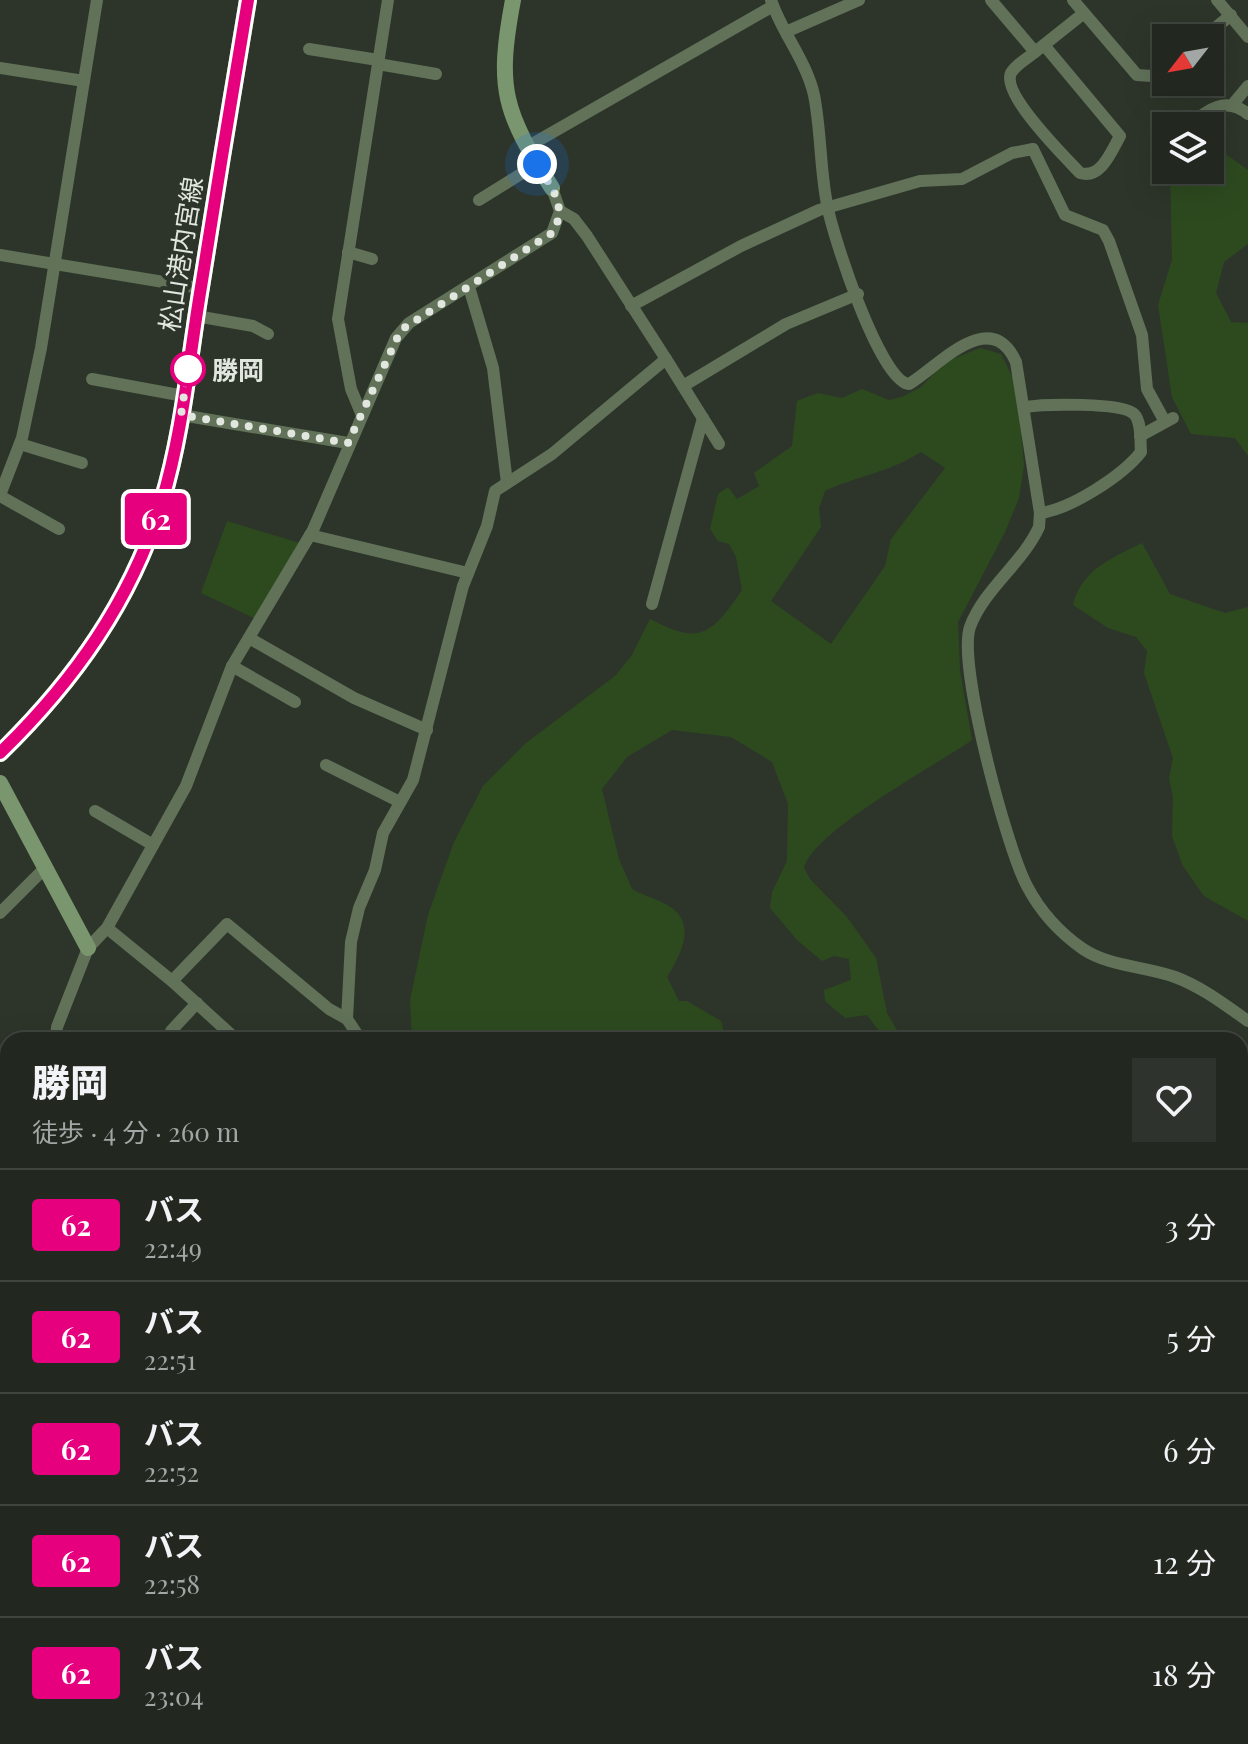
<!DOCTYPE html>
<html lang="ja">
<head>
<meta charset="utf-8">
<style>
  :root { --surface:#222820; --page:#2e342d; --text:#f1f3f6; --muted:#a2a6a5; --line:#3f443e }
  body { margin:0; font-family:"Playfair Display","Noto Sans JP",serif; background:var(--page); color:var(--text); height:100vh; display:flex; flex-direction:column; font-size:30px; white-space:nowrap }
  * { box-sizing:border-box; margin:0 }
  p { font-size:26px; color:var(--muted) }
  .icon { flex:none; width:44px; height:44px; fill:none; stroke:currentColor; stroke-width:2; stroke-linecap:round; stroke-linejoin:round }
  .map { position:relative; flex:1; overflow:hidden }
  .sheet { position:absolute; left:0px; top:1032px; width:1248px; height:712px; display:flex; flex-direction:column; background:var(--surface); border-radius:24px 24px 0 0; box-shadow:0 8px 32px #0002,0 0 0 2px var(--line) }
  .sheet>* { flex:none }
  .badge { padding:0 16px; border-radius:6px; font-size:28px; line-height:52px }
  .needle { width:52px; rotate:239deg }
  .buttons { position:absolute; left:1152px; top:24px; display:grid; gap:16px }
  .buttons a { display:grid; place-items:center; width:72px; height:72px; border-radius:0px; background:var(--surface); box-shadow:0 8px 32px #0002,0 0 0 2px var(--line); font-size:40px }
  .you { position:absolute; width:40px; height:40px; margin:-20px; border:6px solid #fff; border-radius:50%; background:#1a73e8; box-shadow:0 0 0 12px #1a73e833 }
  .map>.badge { position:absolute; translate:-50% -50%; box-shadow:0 0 0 4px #fff }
  .round { display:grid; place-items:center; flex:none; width:84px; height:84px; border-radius:0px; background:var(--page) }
  .headline { display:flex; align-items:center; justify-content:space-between; height:136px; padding:0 32px }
  h1 { font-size:38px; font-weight:800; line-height:60px }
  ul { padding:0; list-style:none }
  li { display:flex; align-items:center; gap:24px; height:112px; padding:0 32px; border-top:2px solid var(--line) }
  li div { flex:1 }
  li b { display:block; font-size:30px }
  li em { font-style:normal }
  li .badge { min-width:88px; font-weight:700; text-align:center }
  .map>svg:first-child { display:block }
  .green { fill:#2d4a1f; fill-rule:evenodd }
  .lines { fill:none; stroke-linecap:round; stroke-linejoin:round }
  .street { stroke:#617259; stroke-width:12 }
  .secondary { stroke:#7a966e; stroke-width:16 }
  .primary { stroke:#8eb27e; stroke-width:18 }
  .line-casing { stroke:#fff; stroke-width:18 }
  .line { stroke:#e6007e; stroke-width:12 }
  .walk { stroke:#e1e6df; stroke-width:8; stroke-dasharray:0 14.4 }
  .stop-dot { fill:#fff; stroke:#e6007e; stroke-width:4 }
  .labels { text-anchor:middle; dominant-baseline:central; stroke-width:8; stroke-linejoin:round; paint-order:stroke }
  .street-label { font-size:26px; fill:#e1e6df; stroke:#2d352a }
  .stop-label { font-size:26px; font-weight:bold; fill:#e1e6df; stroke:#2d352a; text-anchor:start }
</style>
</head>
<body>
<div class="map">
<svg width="1248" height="1744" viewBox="0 0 1248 1744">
  <rect width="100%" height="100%" fill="#2d352a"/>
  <!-- green -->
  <g class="green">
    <path d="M 1210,143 L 1248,170 L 1248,244 L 1224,262 L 1216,293 L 1231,322 L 1248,323 L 1248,456 L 1235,438 L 1191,434 L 1172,397 L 1158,305 L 1172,260 L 1170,170 L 1210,170 Z"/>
    <path d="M 980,348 L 1001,354 L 1017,386 L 1024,465 L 1019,498 L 1005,532 L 958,622 L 960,671 L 972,740 C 935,766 813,831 804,868 L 810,879 L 847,917 L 876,958 L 887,1013 L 903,1040 L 886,1040 L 867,1015 L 845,1018 L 825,1001 L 824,990 L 851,980 L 849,959 L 834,956 L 822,961 L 797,940 L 770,908 L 772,892 L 787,861 L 788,804 L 772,762 L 731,737 L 672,730 L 627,757 L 602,789 L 619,859 L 632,889 C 644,896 661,900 672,908 C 697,927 679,957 667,977 L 679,1001 L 687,1001 L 721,1021 L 726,1040 L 412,1040 L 410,1000 L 428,915 L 454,842 L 483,786 L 526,743 L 615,676 L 632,655 L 650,619 C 699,645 711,636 742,590 L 736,557 L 729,544 L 718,541 L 710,529 L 718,494 L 728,487 L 737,499 L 759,486 L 754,473 L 792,446 L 797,401 L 818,393 L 842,398 L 862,389 L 889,400 L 902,397 L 921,387 L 945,362 ZM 921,452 L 945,468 L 891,539 L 885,566 L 831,644 L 771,601 L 821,527 L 819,508 L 825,491 C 857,476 890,472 921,452 Z"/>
    <path d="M 227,521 L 300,543 L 256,619 L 201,593 Z"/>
    <path d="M 1142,543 L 1170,594 L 1225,613 L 1248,607 L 1248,921 L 1204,896 L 1183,866 L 1172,836 L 1173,797 L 1169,778 L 1173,758 L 1144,673 L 1147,651 L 1136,637 L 1108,628 L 1073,605 C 1081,570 1112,558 1142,543 Z"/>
    <path d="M 1240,1084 L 1248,1086 L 1248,1744 L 671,1744 L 664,1736 L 1240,1736 Z"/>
    <path d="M 204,1736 L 201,1744 L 169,1744 L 166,1737 Z"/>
    <path d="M 280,1736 L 376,1736 L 390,1744 L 278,1744 Z"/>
  </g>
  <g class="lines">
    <!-- street -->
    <g class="street">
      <path d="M 771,0 C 782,33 806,60 814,95 C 821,130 820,169 827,204 C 832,234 880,382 909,384 C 938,367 990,305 1016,362 L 1040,513 L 1039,527 C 1022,564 984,589 970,627 C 957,664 1007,849 1027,886 C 1040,911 1060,933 1083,949 C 1110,967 1145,966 1175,977 C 1202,987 1225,1005 1248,1021"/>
      <path d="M 991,0 L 1035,52 L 1084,13"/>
      <path d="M 1073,0 L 1137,75 L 1152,76 L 1166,67"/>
      <path d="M 1217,0 L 1248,37"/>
      <path d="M 788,31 L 859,0"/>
      <path d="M 1203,38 L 1231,15"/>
      <path d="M 309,49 L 378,60"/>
      <path d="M 1035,52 C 1028,58 1015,65 1011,73 C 1001,94 1065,157 1080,173 C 1101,179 1111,152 1120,136 L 1044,45"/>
      <path d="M 378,64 L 436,74"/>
      <path d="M 0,68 L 84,81"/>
      <path d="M 1233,104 L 1248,86"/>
      <path d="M 1189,126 C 1207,109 1226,96 1248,114"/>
      <path d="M 527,147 L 773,6"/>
      <path d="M 1160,153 L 1166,147"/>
      <path d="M 479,200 L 537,164"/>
      <path d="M 348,252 L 372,259"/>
      <path d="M 0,255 L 200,288"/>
      <path d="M 469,287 L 493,368 L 507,483"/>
      <path d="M 631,306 L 741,246 L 819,210 L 920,181 L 962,179 L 1012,153 L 1033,149 L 1065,215 L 1103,230 L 1109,241 L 1142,335 L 1147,389 L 1164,420"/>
      <path d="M 196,316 L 253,326 L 268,334"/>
      <path d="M 666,359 L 719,444"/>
      <path d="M 92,379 L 184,396"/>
      <path d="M 683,386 L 786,324 L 858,294"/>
      <path d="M 1025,407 C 1043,404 1122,402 1134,414 C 1142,422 1140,441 1141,452 C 1122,476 1071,509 1040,513"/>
      <path d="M 361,413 L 351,389 L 338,319 L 388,0"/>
      <path d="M 181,415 L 348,443"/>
      <path d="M 1140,436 L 1173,418"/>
      <path d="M 20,444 L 82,463"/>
      <path d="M 0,495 L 22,438 L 41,348 L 97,0"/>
      <path d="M 0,496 L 59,529"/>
      <path d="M 310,535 L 468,573"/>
      <path d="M 652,604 L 703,418"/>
      <path d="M 249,638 L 354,698 L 427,730"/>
      <path d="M 232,666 L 295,702"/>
      <path d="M 326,765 L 400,802"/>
      <path d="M 95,811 L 153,845"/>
      <path d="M 0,913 L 45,868"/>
      <path d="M 107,928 L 172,981 L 237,1040"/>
      <path d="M 172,981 L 227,924 L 329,1009 L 347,1019"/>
      <path d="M 56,1040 L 57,1027 L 88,948 L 107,928 L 186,786 L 232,666 L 313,530 L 396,338 L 409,323 L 552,233 L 560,211 L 552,188"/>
      <path d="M 180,1040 L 171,1031 L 197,1003"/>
      <path d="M 361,1040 L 347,1019 L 351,942 L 359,908 L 375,870 L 383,833 L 413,780 L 463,586 L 487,526 L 495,491 L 552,454 L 666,359 L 587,236 L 574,219 L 560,211"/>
      <path d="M 0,1124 L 8,1115"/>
      <path d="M 0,1318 L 8,1290"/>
      <path d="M 0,1365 L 8,1370"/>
      <path d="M 0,1628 L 8,1621"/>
      <path d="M 0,1733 L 8,1734"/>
      <path d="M 80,1736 L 105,1744"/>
      <path d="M 547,1744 L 552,1736"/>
    </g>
    <!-- secondary -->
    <g class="secondary">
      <path d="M 513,0 C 496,90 504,111 552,188"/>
      <path d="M 0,783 L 88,948"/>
    </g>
    <!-- primary -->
    <path class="primary" d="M 0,753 C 74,681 131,601 162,501 C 183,432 189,358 201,287 C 216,191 232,96 248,0"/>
  </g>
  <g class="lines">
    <!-- line casing -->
    <g class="line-casing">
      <path id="line" d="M 0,753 C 74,681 131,601 162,501 C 183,432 189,358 201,287 C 216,191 232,96 248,0"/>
    </g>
    <!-- line -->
    <use href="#line" class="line"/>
    <!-- walk -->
    <path class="walk" d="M 188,369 L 181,415 L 348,443 L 401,330 L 552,233 C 569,207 551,187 537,164"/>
  </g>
  <!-- markers -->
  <circle class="stop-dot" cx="188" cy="369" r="16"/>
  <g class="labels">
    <!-- street labels -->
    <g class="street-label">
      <text transform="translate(180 254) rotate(-81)">松山港内宮線</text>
    </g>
    <!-- stop labels -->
    <g class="stop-label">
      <text x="212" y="369">勝岡</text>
    </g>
  </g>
</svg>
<div class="buttons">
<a><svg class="needle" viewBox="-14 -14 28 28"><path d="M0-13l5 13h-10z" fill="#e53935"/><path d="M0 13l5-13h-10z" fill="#a2a6a5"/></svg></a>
<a><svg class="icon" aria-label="layers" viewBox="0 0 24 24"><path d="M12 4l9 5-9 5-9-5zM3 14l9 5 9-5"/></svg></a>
</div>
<div class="you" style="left:537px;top:164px"></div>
<b class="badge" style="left:156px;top:519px;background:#e6007e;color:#fff">62</b>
<section class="sheet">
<div class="headline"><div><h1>勝岡</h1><p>徒歩 · 4 分 · 260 m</p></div><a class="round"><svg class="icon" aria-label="heart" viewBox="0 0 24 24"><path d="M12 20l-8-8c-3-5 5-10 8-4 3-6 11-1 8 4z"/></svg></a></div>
<ul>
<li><span class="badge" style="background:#e6007e;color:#fff">62</span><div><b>バス</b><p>22:49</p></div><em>3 分</em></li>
<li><span class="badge" style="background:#e6007e;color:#fff">62</span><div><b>バス</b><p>22:51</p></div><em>5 分</em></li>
<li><span class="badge" style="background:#e6007e;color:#fff">62</span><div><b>バス</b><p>22:52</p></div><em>6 分</em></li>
<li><span class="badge" style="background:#e6007e;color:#fff">62</span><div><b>バス</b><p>22:58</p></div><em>12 分</em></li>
<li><span class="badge" style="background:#e6007e;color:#fff">62</span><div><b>バス</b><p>23:04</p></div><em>18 分</em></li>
</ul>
</section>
</div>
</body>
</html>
